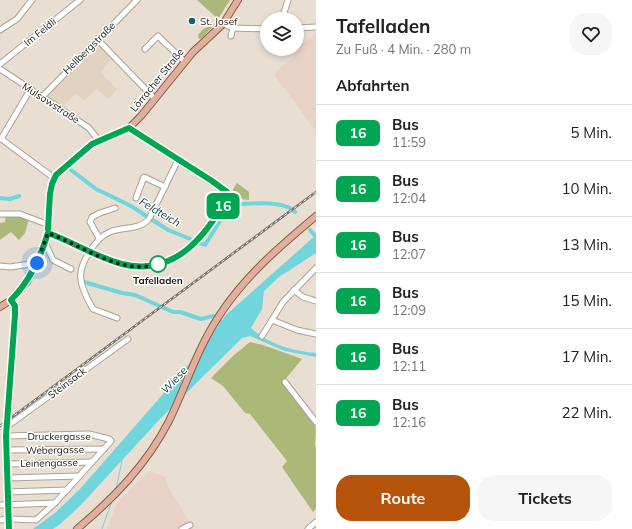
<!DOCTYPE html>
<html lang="de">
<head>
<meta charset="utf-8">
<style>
  :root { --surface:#fff; --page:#f6f6f6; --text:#202124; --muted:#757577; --line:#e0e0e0; --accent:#b45309 }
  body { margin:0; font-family:Mulish,sans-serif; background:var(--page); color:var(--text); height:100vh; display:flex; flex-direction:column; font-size:15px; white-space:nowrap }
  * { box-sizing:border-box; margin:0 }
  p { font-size:13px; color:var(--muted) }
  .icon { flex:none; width:22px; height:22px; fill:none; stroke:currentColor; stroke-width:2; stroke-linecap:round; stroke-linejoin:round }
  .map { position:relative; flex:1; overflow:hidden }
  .sheet { display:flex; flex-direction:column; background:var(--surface); width:316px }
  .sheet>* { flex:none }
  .badge { padding:0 8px; border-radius:6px; font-size:14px; line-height:26px }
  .controls { position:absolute; left:260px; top:12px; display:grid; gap:8px }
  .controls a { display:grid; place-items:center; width:44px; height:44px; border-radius:50%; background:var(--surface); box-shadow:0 2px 6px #0003; font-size:20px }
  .you { position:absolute; width:20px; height:20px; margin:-10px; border:3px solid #fff; border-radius:50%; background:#1a73e8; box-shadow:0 0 0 6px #1a73e833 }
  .map>.badge { position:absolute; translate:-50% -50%; box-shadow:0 0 0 2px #fff }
  h2 { padding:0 20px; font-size:15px; line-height:36px }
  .round { display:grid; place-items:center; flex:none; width:42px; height:42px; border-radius:16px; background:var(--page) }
  .headline { display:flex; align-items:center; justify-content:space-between; height:68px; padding:0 20px }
  h1 { font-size:19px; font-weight:700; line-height:30px }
  .button { display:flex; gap:8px; margin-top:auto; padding:8px 20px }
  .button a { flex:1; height:46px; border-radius:16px; background:var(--accent); color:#fff; font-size:16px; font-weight:700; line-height:46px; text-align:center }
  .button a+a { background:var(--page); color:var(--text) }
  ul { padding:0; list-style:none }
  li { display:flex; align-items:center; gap:12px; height:56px; padding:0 20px; border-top:1px solid var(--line) }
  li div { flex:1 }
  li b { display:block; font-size:15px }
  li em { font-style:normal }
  li .badge { min-width:44px; font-weight:700; text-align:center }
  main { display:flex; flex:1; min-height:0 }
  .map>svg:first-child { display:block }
  .industrial { fill:#e8d1c5 }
  .built { fill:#e2d3c0 }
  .green { fill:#abb878 }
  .water { fill:#70d5dd }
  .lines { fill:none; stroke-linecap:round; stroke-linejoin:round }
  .stream { stroke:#70d5dd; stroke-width:1 }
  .canal { stroke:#70d5dd; stroke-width:4 }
  .minor-casing { stroke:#aba196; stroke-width:7 }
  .major-casing { stroke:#8c5942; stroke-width:8 }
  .minor { stroke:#fff; stroke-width:5 }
  .major { stroke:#dfb09d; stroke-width:6 }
  .rail-casing { stroke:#7a736b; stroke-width:2.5 }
  .rail { stroke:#fff; stroke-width:1; stroke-dasharray:3; stroke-linecap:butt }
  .line-casing { stroke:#fff; stroke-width:9 }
  .line { stroke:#00a651; stroke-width:6 }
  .walk { stroke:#1b1813; stroke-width:4; stroke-dasharray:0 7.2 }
  .poi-dot { fill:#18616f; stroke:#fff; stroke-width:1.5 }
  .stop-dot { fill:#fff; stroke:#00a651; stroke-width:2 }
  .labels { text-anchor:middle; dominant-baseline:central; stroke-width:3; stroke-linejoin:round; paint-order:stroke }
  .poi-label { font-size:10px; fill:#1b1813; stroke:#fff; text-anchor:start }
  .street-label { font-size:10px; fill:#1b1813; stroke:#fff }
  .stop-label { font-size:10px; font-weight:bold; fill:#1b1813; stroke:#fff }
  .water-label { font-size:11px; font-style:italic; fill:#104043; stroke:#fff }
</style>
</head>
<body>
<main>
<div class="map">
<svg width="316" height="529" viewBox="0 0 316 529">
  <rect width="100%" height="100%" fill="#e9ded2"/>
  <!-- industrial -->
  <g class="industrial">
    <path d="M 316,33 L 316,131 L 275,76 L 276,71 L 294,57 L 298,47 Z"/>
    <path d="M 150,471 L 165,477 L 166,483 L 193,529 L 107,529 L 117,503 Z"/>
  </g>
  <!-- built -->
  <path class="built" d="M 97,43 L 112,59 L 100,72 L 117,89 L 108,99 L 97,89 L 84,101 L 76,93 L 63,107 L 46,97 Z"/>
  <!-- green -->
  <g class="green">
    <path d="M 197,0 L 230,0 L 218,19 Z"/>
    <path d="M 215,24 L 202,38 L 199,39 L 198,35 L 203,29 Z"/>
    <path d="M 237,183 L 249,192 L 249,200 L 240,199 L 235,197 L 233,189 Z"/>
    <path d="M 6,214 L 15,214 L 29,219 L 25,233 L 19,240 L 11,232 L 0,240 L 0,223 L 5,222 Z"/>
    <path d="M 250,342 L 263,345 L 302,359 L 284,381 L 316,428 L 315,445 L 316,448 L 316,509 L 313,512 L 282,467 L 287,461 L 250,414 L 245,413 L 223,386 L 211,378 L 234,355 Z"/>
  </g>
  <!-- water -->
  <path class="water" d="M 316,235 L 316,253 L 279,277 L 264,291 L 262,309 L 251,328 C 268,344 293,351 316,353 L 316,357 L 285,351 L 250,336 L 242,338 L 160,419 L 79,507 L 59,525 L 53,529 L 33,529 L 55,513 L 80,489 L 185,369 L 226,315 Z"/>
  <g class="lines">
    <!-- stream -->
    <g class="stream">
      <path d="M 116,489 L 122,461"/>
      <path d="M 102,529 L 112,501"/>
    </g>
    <!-- canal -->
    <g class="canal">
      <path d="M 71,170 L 96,189 L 131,206 L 168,230 L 205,245 L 230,205 C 246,204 284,199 295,212"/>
      <path d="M 0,198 L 10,199 L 19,196"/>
      <path d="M 310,230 L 316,237"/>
      <path d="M 84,282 L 122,293 L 135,295 L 173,312 L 180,312 L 201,319 L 213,316 L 223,324"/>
    </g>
    <!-- minor casing -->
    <g class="minor-casing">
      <g id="minor">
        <path d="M 282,19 L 288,0"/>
        <path d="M 223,24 L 234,28 L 267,29"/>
        <path d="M 297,28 L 316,27"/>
        <path d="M 0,30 L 17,19 L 32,0"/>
        <path d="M 231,36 L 233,28"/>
        <path d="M 97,39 L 155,99"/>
        <path d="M 145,49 L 158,36 L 185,62"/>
        <path d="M 0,64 L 80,0"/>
        <path d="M 0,69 L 89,128 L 99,141"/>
        <path d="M 42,97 L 137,0"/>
        <path d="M 0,138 L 54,178"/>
        <path d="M 1,139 L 30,90"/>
        <path d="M 136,198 L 144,177 L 165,187"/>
        <path d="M 0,214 L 20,214 L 49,225"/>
        <path d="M 150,217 L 178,160"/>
        <path d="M 48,233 C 71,241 93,254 116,262 C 171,281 205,238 229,195 L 227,192 L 129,128"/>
        <path d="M 99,238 L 90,222 L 92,217 L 100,213 L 115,208"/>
        <path d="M 45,243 L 53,260 L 71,269"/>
        <path d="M 0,266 L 10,267 L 37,263"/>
        <path d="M 294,290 L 303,297 L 316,301"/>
        <path d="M 117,318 L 93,309 C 88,300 82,290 81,280 C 78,265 96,237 110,232 C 121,227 139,230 148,220"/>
        <path d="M 272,320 L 297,330 L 316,334"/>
        <path d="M 262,336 L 283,302 L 316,268"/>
        <path d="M 285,382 L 316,422"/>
        <path d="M 6,425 L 9,425 L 128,339"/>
        <path d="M 6,436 L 89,434 L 109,439 L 111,441 L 55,503 L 36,520 L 11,519"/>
        <path d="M 6,450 L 104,449"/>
        <path d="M 6,464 L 92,462"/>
        <path d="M 7,478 L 79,476"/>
        <path d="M 7,492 L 67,490"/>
        <path d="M 0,505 L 55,503"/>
        <path d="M 0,520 L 8,519"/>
        <path d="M 9,529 L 6,436 L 15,315 L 15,306 L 11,300"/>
        <path d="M 182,529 L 190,525"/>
        <path d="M 308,529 L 316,522"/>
      </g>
    </g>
    <!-- major casing -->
    <g class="major-casing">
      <g id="major">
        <path d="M 0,307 L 11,300 L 27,282 L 41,253 L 48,233 L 50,194 L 52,184 L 56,175 L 92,144 L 129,128 L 141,116 L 193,52 L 223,24 L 238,0"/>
        <path d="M 77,529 C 114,498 147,464 169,421 C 186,386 197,349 219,316 C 244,277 280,246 316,216"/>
      </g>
    </g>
    <!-- minor -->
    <use href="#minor" class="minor"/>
    <!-- major -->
    <use href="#major" class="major"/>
    <!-- rail casing -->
    <g class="rail-casing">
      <path id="rail" d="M 0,426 L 316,192"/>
    </g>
    <!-- rail -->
    <use href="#rail" class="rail"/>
  </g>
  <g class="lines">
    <!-- line casing -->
    <g class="line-casing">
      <path id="line" d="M 9,529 L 6,436 L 15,315 L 15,306 L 11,300 C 30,281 40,258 48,233 C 73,242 96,257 122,264 C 175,277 206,236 229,195 L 227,192 L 212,181 L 129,128 L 92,144 L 56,175 L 52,184 L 50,194 L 48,229"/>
    </g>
    <!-- line -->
    <use href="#line" class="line"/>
    <!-- walk -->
    <path class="walk" d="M 37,263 L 48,233 C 81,245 122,276 158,264"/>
  </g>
  <!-- markers -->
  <circle class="poi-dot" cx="192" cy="21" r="4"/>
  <circle class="stop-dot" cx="158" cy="264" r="8"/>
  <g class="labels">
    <!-- poi labels -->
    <g class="poi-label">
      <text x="200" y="21">St. Josef</text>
    </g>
    <!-- street labels -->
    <g class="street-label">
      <text transform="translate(40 32) rotate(-39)">Im Feldli</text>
      <text transform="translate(89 48) rotate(-45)">Hellbergstraße</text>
      <text transform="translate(157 80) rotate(-51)">Lörracher Straße</text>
      <text transform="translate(51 103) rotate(33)">Mulsowstraße</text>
      <text transform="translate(67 383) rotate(-37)">Steinsack</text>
      <text x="59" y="436">Druckergasse</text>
      <text transform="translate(55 450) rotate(-1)">Webergasse</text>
      <text transform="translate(49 463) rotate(-1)">Leinengasse</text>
    </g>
    <!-- stop labels -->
    <g class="stop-label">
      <text x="158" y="280">Tafelladen</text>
    </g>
    <!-- water labels -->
    <g class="water-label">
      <text transform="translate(160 212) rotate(31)">Feldteich</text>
      <text transform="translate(174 380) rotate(-47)">Wiese</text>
    </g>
  </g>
</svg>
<div class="controls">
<a><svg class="icon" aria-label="layers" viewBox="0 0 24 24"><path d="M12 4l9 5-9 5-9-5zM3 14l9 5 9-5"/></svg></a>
</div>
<div class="you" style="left:37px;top:263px"></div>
<b class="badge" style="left:223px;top:206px;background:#00a651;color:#fff">16</b>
</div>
<section class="sheet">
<div class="headline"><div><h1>Tafelladen</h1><p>Zu Fuß · 4 Min. · 280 m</p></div><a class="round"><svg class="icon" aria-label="heart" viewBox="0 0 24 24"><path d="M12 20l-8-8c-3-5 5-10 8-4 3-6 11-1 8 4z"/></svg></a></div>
<h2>Abfahrten</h2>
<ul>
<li><span class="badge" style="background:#00a651;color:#fff">16</span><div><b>Bus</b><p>11:59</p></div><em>5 Min.</em></li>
<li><span class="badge" style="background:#00a651;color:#fff">16</span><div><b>Bus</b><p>12:04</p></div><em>10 Min.</em></li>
<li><span class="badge" style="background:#00a651;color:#fff">16</span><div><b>Bus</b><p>12:07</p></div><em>13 Min.</em></li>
<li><span class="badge" style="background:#00a651;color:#fff">16</span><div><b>Bus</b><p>12:09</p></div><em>15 Min.</em></li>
<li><span class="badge" style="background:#00a651;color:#fff">16</span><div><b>Bus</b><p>12:11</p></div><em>17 Min.</em></li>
<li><span class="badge" style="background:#00a651;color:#fff">16</span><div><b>Bus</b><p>12:16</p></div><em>22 Min.</em></li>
</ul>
<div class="button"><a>Route</a><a>Tickets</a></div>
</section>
</main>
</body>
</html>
